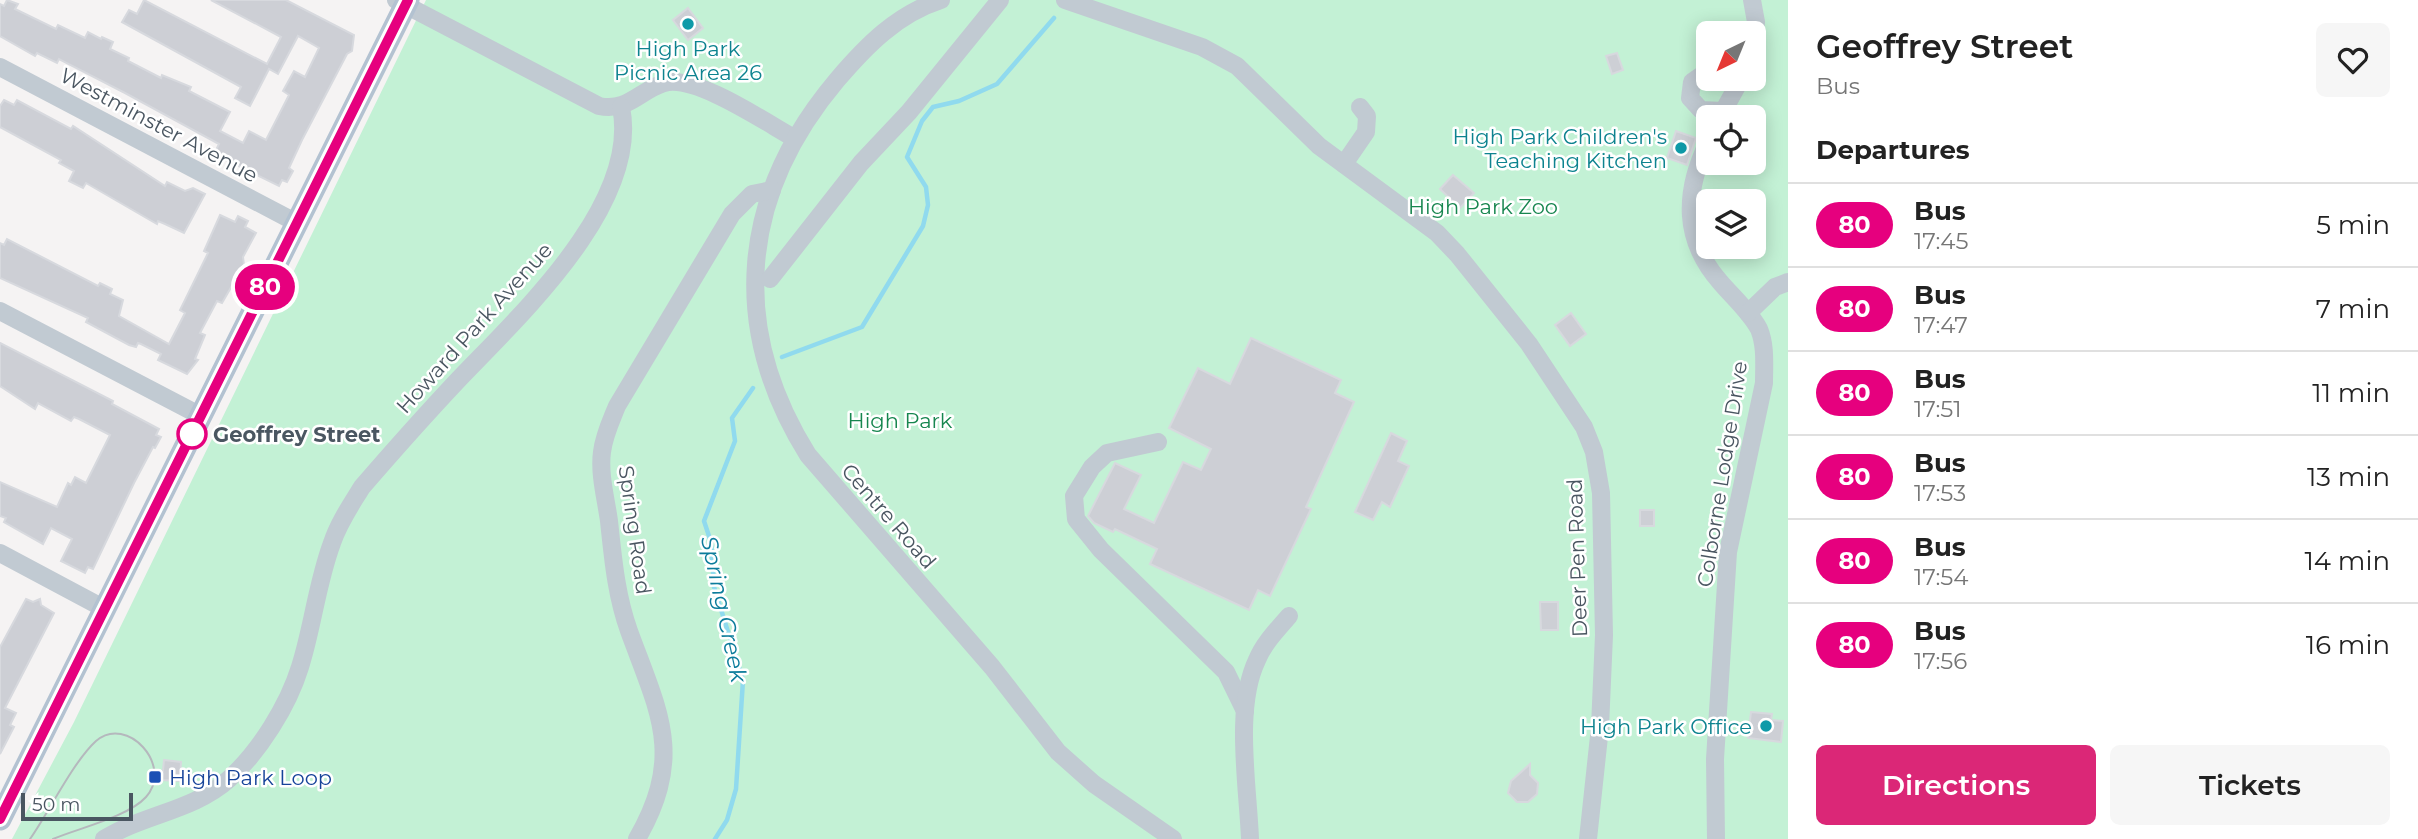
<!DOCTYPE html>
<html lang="en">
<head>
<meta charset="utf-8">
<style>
  :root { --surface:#fff; --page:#f6f6f6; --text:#222; --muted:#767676; --line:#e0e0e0; --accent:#db2777 }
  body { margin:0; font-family:Montserrat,sans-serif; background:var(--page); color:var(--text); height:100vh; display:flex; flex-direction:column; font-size:26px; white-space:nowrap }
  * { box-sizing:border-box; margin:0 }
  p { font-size:23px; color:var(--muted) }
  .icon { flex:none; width:38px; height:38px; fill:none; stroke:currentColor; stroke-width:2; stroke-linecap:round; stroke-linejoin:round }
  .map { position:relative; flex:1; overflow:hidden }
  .sheet { display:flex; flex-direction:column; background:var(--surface); width:630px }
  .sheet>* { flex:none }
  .badge { padding:0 14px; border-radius:23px; font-size:24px; line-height:46px }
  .needle { width:46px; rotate:223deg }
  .tools { position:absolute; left:1696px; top:21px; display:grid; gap:14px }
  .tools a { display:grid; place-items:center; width:70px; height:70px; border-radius:10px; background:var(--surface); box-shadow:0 4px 18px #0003; font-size:35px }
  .scale { position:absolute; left:21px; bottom:18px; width:112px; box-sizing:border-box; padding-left:7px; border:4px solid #4a5661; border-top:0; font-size:19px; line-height:24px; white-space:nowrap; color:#4a5661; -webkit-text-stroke:5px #fff; paint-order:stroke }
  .map>.badge { position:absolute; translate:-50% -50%; box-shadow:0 0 0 4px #fff }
  h2 { padding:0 28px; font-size:26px; line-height:63px }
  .round { display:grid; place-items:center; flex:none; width:74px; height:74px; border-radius:10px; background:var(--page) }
  .head { display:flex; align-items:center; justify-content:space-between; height:119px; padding:0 28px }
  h1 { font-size:33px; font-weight:600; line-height:52px }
  .cta { display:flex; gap:14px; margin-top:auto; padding:14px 28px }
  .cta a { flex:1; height:80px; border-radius:10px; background:var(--accent); color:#fff; font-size:28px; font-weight:600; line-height:80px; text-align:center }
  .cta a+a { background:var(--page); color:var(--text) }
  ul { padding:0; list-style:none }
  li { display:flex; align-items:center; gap:21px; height:84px; padding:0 28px; border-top:2px solid var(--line) }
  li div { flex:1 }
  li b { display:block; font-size:26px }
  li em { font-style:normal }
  li .badge { min-width:77px; font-weight:700; text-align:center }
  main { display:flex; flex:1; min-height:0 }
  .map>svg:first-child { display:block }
  .green { fill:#c3f1d5; fill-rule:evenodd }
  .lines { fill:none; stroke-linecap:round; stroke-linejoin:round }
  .stream { stroke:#90daee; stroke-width:4.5 }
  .building { fill:#cdcfd5; stroke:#d7d9de; stroke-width:2 }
  .minor { stroke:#c1cad2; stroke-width:18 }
  .major { stroke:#b3c2d1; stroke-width:23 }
  .tram { stroke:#b5b8bd; stroke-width:2 }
  .line-casing { stroke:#fff; stroke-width:16 }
  .line { stroke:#e6007e; stroke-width:10 }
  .culture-dot { fill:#0f9aa8; stroke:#fff; stroke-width:2.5 }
  .stop-dot { fill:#fff; stroke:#e6007e; stroke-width:3.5 }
  .transit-dot { fill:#1a4fb4; stroke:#fff; stroke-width:2.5 }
  .labels { text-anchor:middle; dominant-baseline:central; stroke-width:5; stroke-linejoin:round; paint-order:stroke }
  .culture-label { font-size:21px; fill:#0d838f; stroke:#fff; text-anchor:end }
  .street-label { font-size:21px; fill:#4a5661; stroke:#fff }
  .park-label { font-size:21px; fill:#17864f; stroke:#fff }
  .stop-label { font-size:21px; font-weight:bold; fill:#4a5661; stroke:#fff; text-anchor:start }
  .transit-label { font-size:21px; fill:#164399; stroke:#fff; text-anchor:start }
  .water-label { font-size:23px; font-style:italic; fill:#0c7c9b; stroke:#fff }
</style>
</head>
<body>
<main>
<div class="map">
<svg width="1788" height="839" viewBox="0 0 1788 839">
  <rect width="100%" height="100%" fill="#f5f3f3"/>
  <!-- green -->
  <path class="green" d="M 426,0 L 1788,0 L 1788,839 L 12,839 L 74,722 ZM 1708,33 L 1754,33 L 1754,79 L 1708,79 ZM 1708,117 L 1754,117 L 1754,163 L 1708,163 ZM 1708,201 L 1754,201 L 1754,247 L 1708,247 Z"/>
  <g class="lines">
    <!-- stream -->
    <g class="stream">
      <path d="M 782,357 L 862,327 L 923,226 L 928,205 L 926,187 L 907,157 L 922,121 L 933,107 L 959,101 L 997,84 L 1054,18"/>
      <path d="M 715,839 L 727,820 L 736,789 L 743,680 L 714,587 L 711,542 L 704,521 L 735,441 L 732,418 L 753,388"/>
    </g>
  </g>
  <!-- building -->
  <g class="building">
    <path d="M 7,0 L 18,4 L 15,9 L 56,29 L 58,25 L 85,38 L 88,32 L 101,39 L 102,37 L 113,42 L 110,49 L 129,58 L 128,61 L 161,78 L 162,75 L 191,87 L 189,91 L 230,112 L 220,131 L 243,143 L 249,131 L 266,140 L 289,95 L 283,91 L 294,71 L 305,77 L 319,48 L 298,36 L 278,74 L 269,69 L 250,106 L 235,98 L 241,87 L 122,22 L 129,10 L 137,14 L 144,0 L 267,64 L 281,37 L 211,0 L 286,0 L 354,35 L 352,51 L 347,54 L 302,140 L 289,168 L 293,171 L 287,182 L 282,180 L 279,186 L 214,154 L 219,144 L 125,93 L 59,59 L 57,63 L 37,53 L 35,56 L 0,36 L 0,4 L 4,6 Z"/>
    <path d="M 688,8 L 703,28 L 688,40 L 673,20 Z"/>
    <path d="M 1617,53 L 1623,70 L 1612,74 L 1606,56 Z"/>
    <path d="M 4,100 L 14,105 L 17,100 L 71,129 L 73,126 L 165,186 L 167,182 L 185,191 L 193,188 L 205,194 L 184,233 L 165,224 L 158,221 L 157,224 L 86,183 L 83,188 L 69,181 L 74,171 L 59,163 L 61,160 L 0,127 L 0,106 Z"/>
    <path d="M 1676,131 L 1696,138 L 1687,165 L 1667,158 Z"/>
    <path d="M 1453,175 L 1474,193 L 1460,208 L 1440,189 Z"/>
    <path d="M 220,215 L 235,222 L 238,216 L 248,221 L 245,227 L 256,233 L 243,257 L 244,265 L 222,303 L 217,301 L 200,333 L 205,335 L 195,359 L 198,360 L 187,374 L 158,360 L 161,354 L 141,344 L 138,343 L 136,347 L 129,345 L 86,322 L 88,318 L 0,278 L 0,243 L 4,245 L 7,239 L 98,286 L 100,283 L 112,289 L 110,294 L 123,300 L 119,316 L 169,344 L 185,313 L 180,310 L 208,253 L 204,251 Z"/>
    <path d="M 1571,313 L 1586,334 L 1570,346 L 1555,325 Z"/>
    <path d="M 1251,338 L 1341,380 L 1335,393 L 1354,402 L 1306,507 L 1311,509 L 1270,596 L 1258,590 L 1249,610 L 1150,564 L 1157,549 L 1115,529 L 1113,532 L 1094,523 L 1088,516 L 1115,463 L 1141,475 L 1124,509 L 1154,523 L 1183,462 L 1201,470 L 1211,449 L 1169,428 L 1198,368 L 1230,384 Z"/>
    <path d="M 0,343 L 113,401 L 112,404 L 159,429 L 156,435 L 161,437 L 155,448 L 153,447 L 134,483 L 93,569 L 88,567 L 85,573 L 61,561 L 72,539 L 51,528 L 43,544 L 4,522 L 6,518 L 0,516 L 0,482 L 57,507 L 68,483 L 71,485 L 75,477 L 86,483 L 110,435 L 79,419 L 74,417 L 71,421 L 38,403 L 35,409 L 0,386 Z"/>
    <path d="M 1391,433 L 1407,441 L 1398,461 L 1409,466 L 1390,507 L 1382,502 L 1373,520 L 1355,512 Z"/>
    <rect x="1640" y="510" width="14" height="16"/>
    <path d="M 26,599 L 33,602 L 40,599 L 41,605 L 54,613 L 5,708 L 16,713 L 10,725 L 14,727 L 0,754 L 0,647 Z"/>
    <path d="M 1540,602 L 1558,602 L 1558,630 L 1541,630 Z"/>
    <path d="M 1751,712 L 1772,714 L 1771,720 L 1783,721 L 1781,742 L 1748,738 Z"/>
    <path d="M 164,760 L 181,762 L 180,781 L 162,780 Z"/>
    <path d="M 1530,764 L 1530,775 L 1538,783 L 1537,794 L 1528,802 L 1517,802 L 1508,793 L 1511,781 Z"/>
  </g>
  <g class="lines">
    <!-- minor -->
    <g class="minor">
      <path d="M 396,0 L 599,106 C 628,112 639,91 664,83 C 695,74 765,122 794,138"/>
      <path d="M 941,0 C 897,14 866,46 837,80 C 740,195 728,327 808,455 L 992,667 L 1058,752 L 1094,784 L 1173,839"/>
      <path d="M 1065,0 L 1202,47 L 1237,66 L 1319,146 L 1437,233 L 1457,254 L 1529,344 L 1584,427 L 1594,452 L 1601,493 L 1604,635 L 1600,727 L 1588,839"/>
      <path d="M 1752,0 L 1756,22 L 1754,44"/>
      <path d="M 0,67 L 297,223"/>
      <path d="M 1708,71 L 1692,82 L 1690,98 L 1701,110 L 1724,111"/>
      <path d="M 1720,117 L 1741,79"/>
      <path d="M 1708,142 C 1684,192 1682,239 1721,283 C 1733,297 1750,312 1759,329 C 1766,346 1764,365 1764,383 L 1728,552 L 1715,759 L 1716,839"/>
      <path d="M 1344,164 L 1366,132 L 1367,116 L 1360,107"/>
      <path d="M 770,279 L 861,163 L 909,112 L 1000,0"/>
      <path d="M 0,311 L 201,416"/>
      <path d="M 1748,313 L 1775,287 L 1788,282"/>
      <path d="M 1158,442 L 1107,453 L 1092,467 L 1074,496 L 1076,519 L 1101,550 L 1226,672 L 1245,711"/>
      <path d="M 0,553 L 105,609"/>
      <path d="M 104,839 C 144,814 193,811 229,779 C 259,752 288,706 300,667 C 313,626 317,583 332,543 C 339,522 351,505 362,487 C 394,450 426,414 459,379 C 519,316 641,204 621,107"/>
      <path d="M 637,839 C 685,755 659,713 629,631 C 616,595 613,558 609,521 C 606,499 599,474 602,452 C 604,435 611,421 617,406 L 732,214 L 752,194 L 772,190"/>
      <path d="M 1250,839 C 1248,786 1234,708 1257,660 C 1264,643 1278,629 1289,616"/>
    </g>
    <!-- major -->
    <path class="major" d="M 0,819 L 408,0"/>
    <!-- tram -->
    <path class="tram" d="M 30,839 C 49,812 73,762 96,741 C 127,714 174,766 146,797 C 128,817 79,828 53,839"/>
  </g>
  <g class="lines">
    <!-- line casing -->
    <g class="line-casing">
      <path id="line" d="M 0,819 L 408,0"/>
    </g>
    <!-- line -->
    <use href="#line" class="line"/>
  </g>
  <!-- markers -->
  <g class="culture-dot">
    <circle cx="688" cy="24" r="7"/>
    <circle cx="1681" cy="148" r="7"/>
    <circle cx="1766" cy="726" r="7"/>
  </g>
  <circle class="stop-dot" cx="192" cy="434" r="14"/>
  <rect class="transit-dot" x="148" y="770" width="14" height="14" rx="3.5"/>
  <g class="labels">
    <!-- culture labels -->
    <g class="culture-label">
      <text x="688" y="48" text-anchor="middle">High Park<tspan x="688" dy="24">Picnic Area 26</tspan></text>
      <text x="1667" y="136">High Park Children's<tspan x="1667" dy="24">Teaching Kitchen</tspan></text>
      <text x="1752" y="726">High Park Office</text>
    </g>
    <!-- street labels -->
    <g class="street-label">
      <text transform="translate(159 125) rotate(28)">Westminster Avenue</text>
      <text transform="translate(474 328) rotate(-48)">Howard Park Avenue</text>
      <text transform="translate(1722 474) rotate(-81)">Colborne Lodge Drive</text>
      <text transform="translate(889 516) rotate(49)">Centre Road</text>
      <text transform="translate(635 530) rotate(82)">Spring Road</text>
      <text transform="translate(1577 558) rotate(-92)">Deer Pen Road</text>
    </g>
    <!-- park labels -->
    <g class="park-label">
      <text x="1483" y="206">High Park Zoo</text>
      <text x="900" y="420">High Park</text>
    </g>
    <!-- stop labels -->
    <g class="stop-label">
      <text x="213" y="434">Geoffrey Street</text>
    </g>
    <!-- transit labels -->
    <g class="transit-label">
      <text x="169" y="777">High Park Loop</text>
    </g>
    <!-- water labels -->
    <g class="water-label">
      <text transform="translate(724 609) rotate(78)">Spring Creek</text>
    </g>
  </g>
</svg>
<div class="tools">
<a><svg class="needle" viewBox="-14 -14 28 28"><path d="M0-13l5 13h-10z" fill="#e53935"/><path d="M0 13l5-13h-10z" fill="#767676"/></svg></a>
<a><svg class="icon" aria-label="locate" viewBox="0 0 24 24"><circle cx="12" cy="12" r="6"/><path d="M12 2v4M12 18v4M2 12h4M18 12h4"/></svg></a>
<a><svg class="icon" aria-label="layers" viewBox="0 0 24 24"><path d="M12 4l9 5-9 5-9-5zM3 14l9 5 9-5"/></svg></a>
</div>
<div class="scale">50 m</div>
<b class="badge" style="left:265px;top:287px;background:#e6007e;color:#fff">80</b>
</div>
<section class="sheet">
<div class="head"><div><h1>Geoffrey Street</h1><p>Bus</p></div><a class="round"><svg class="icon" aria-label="heart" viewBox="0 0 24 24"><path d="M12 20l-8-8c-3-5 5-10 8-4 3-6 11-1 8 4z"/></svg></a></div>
<h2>Departures</h2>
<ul>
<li><span class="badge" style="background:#e6007e;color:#fff">80</span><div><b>Bus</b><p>17:45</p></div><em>5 min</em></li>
<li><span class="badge" style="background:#e6007e;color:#fff">80</span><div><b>Bus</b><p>17:47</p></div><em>7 min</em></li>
<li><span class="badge" style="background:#e6007e;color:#fff">80</span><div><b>Bus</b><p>17:51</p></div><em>11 min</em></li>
<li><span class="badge" style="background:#e6007e;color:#fff">80</span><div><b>Bus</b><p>17:53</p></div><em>13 min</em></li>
<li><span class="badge" style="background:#e6007e;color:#fff">80</span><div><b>Bus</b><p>17:54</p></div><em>14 min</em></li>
<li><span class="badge" style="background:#e6007e;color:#fff">80</span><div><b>Bus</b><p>17:56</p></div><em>16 min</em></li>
</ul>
<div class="cta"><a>Directions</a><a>Tickets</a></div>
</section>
</main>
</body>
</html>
